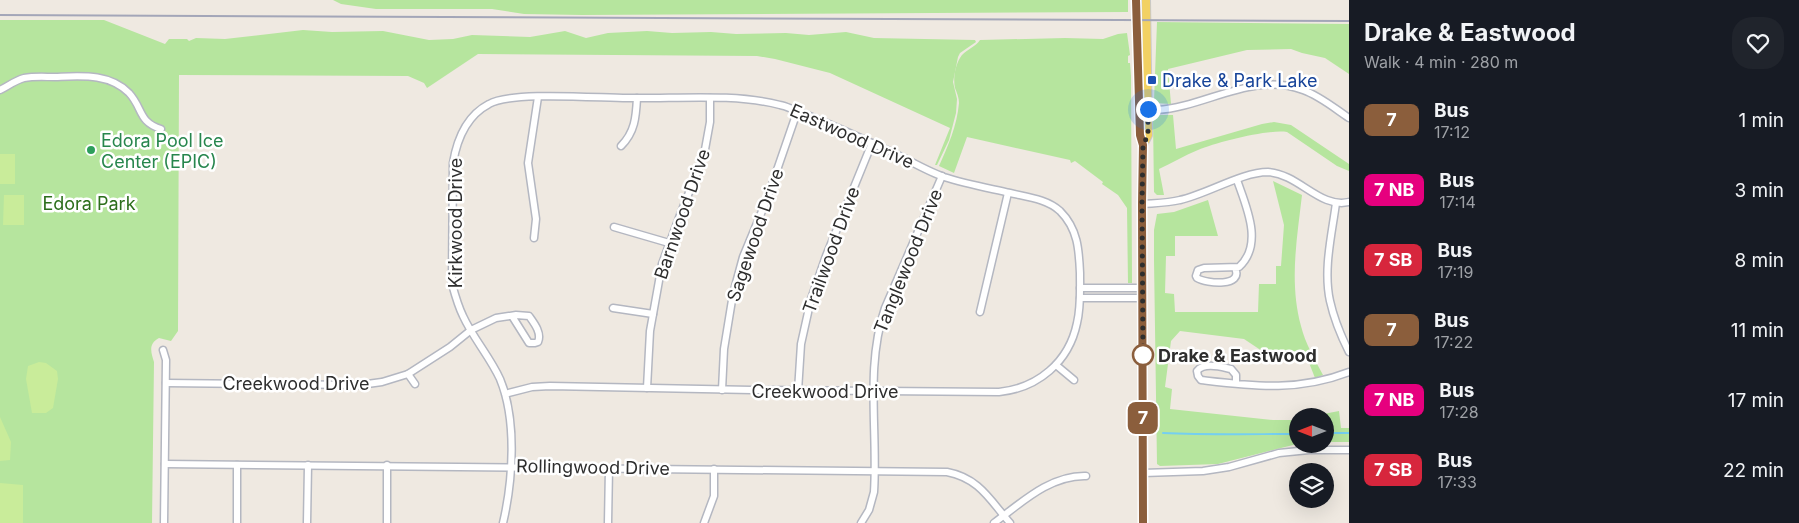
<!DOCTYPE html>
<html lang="en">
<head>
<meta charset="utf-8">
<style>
  :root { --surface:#171b24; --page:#20242c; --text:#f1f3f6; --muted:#9ea1a6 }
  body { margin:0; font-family:Inter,sans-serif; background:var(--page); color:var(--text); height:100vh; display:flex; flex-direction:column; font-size:19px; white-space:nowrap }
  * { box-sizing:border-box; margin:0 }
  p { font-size:16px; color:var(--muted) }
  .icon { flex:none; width:28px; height:28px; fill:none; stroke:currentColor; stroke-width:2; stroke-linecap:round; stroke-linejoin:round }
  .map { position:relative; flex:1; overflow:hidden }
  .side { display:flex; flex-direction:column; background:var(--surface); width:450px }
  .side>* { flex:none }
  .badge { padding:0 10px; border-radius:8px; font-size:18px; line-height:32px }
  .needle { width:32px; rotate:270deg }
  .controls { position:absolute; left:1289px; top:408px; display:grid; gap:10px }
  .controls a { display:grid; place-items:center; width:45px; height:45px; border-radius:50%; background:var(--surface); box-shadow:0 5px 20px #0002; font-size:25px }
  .you { position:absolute; width:25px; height:25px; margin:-12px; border:4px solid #fff; border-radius:50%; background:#1a73e8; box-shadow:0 0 0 8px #1a73e833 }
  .map>.badge { position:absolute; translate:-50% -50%; box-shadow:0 0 0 2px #fff }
  .round { display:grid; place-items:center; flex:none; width:52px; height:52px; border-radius:20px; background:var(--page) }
  .overview { display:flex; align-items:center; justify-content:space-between; height:85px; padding:0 15px }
  h1 { font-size:24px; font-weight:700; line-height:38px }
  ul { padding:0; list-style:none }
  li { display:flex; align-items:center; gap:15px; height:70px; padding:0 15px }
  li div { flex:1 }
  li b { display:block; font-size:19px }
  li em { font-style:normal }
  li .badge { min-width:55px; font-weight:700; text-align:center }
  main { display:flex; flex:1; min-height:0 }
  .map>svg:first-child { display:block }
  .green { fill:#b6e59e }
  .pitch { fill:#c9ec9a }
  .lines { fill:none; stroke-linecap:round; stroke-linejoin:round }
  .stream { stroke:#75cff0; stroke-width:2 }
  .minor-casing { stroke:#b4b7c1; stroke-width:9 }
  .major-casing { stroke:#c9c9c9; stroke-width:10 }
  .minor { stroke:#fff; stroke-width:6 }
  .major { stroke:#f2d163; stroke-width:8 }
  .rail { stroke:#a3a6b8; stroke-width:2 }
  .line-casing { stroke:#fff; stroke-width:11 }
  .line { stroke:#8b5e3c; stroke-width:8 }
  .walk { stroke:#2e2e2e; stroke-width:5; stroke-dasharray:0 9 }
  .transit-dot { fill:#1a4fb4; stroke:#fff; stroke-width:2 }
  .leisure-dot { fill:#2e9e5b; stroke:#fff; stroke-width:2 }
  .stop-dot { fill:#fff; stroke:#8b5e3c; stroke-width:2.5 }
  .labels { text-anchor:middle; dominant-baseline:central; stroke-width:5; stroke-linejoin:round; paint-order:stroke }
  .transit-label { font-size:18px; fill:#164399; stroke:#fff; text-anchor:start }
  .street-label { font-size:18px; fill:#2e2e2e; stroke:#fff }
  .leisure-label { font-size:18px; fill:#27864d; stroke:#fff; text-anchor:start }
  .park-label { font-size:18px; fill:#2c6e1b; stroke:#fff }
  .stop-label { font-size:18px; font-weight:bold; fill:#2e2e2e; stroke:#fff; text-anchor:start }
</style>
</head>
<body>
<main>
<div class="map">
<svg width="1349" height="523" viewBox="0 0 1349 523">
  <rect width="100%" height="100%" fill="#efe9e1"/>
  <!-- green -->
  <g class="green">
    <path d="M 333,0 L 1128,0 L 1128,12 L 582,15 L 524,14 L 492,9 L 376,9 L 341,4 Z"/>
    <path d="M 0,20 L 104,20 L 165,44 L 169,39 L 187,39 L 189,41 L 196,38 L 225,39 L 303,30 L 332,32 L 383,31 L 429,40 L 453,39 L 472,35 L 530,37 L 565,31 L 586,38 L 608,33 L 647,31 L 672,33 L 711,32 L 736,34 L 786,33 L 809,35 L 846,32 L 874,38 L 975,40 L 976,42 L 960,53 L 958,57 L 953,82 L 957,99 L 956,113 L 949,140 L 937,165 L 935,165 L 950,128 L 830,73 L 775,59 L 757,56 L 478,54 L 427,88 L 424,83 L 408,76 L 179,75 L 178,331 L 171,341 L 159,338 C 148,344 151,352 154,362 L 152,523 L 0,523 Z"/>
    <path d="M 1157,22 L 1349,24 L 1349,74 L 1325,58 L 1302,53 L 1291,49 L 1247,50 L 1168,69 L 1171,104 L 1156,103 L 1154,101 Z"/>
    <path d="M 1127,33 L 1130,55 L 1128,56 L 1128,63 L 1130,63 L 1131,76 L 1132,283 L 1128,283 L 1127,208 L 1118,195 L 1102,184 L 1103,182 L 1075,161 L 1071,163 L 1070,160 L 967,137 L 954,173 L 939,166 C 948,146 957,126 959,103 C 959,98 957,93 955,88 C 953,79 955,66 960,58 C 964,50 975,48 980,40 L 1065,38 L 1103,39 L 1118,34 Z"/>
    <path d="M 1156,115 L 1173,115 L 1176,149 L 1262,124 L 1274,122 L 1291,125 L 1349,164 L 1349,171 L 1337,166 L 1287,132 C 1268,129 1217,142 1198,150 C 1185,155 1172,163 1159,169 L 1164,195 L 1157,195 L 1154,192 L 1153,120 Z"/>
    <path d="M 1273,181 L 1302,195 C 1297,239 1289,282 1301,326 C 1305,343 1315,360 1323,375 L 1315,378 L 1304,350 L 1268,355 L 1244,339 L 1180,331 L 1171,341 L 1165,387 L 1172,389 L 1170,409 L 1273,420 L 1297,420 L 1297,444 L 1218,464 L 1160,466 L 1157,464 L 1154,260 L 1154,230 L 1157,214 L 1174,212 L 1208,200 L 1218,236 L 1175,236 L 1175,256 L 1166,256 L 1165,293 L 1174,294 L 1175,312 L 1258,312 L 1259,284 L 1276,284 L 1276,266 L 1281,266 L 1284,225 Z"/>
    <path d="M 1339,411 L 1341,428 L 1349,428 L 1349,442 L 1325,442 L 1325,416 L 1313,416 Z"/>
  </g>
  <!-- pitch -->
  <g class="pitch">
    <rect x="0" y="154" width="15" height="30"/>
    <path d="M 4,195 L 24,195 L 24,225 L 3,225 Z"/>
    <path d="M 39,362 L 46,363 L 57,371 L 58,379 L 53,408 L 46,413 L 32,413 L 26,379 L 28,366 Z"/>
    <path d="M 0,417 L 11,442 L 10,460 L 0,461 Z"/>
    <path d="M 0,483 L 23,485 L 23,523 L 0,523 Z"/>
  </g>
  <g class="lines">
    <!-- stream -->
    <g class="stream">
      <path d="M 1163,433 C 1208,435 1253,434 1298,434"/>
      <path d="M 1325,433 L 1349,433"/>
    </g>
    <!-- minor casing -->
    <g class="minor-casing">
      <g id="minor">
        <path d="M 0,90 C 8,86 16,80 24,78 C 35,76 45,77 55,77 C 81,76 109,73 129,93 C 143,108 138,122 161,129"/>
        <path d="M 1157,110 C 1206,107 1253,71 1303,90 C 1320,96 1334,108 1349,118"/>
        <path d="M 621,146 C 635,132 636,117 637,98"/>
        <path d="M 1336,203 C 1332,234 1323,269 1330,301 C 1334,319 1341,336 1349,352"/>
        <path d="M 1142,204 C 1155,203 1168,203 1180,200 C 1207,194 1242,172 1268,172 C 1299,174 1320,209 1349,202"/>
        <path d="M 614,227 L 669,243"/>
        <path d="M 534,238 L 536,219 L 528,163 L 538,97"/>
        <path d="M 1235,268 C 1244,287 1207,284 1197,278 L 1196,276 L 1198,270 L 1204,268 L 1239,267 C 1264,244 1246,206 1237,180"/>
        <path d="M 1080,288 L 1142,288"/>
        <path d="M 1080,298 L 1142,298"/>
        <path d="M 613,308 L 653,314"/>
        <path d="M 980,312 L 1008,193"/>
        <path d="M 163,350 L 166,360 L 164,523"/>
        <path d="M 1056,365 L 1074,380"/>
        <path d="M 408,374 L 415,384"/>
        <path d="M 166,383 L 360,385 L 382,382 L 408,374 L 450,347 L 471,330 L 496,318 L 516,315 L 529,316 C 534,323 542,333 538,342 L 535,343 L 529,343 L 512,316"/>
        <path d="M 1236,383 L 1236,375 L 1231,369 C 1221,367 1204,362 1197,371 L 1198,376 L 1201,380 C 1254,386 1298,392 1349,372"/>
        <path d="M 647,388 L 650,331 L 662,264 L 680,215 L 704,155 L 710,122 L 710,98"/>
        <path d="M 722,390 L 724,349 L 733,294 L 743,257 L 767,199 L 797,112"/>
        <path d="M 798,391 L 801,344 L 811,299 L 826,256 L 872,143"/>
        <path d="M 165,464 L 947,472 C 979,478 990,500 1010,523"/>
        <path d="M 1143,473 L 1203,471 L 1229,467 L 1279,453 L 1309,450 L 1349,450"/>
        <path d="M 237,523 L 237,465"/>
        <path d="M 307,523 L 308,465"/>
        <path d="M 387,523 L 387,465"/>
        <path d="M 503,523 C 513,480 517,420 500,379 C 490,357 473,338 463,316 C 458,306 455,295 452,284 L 453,163 C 457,139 466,116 489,104 C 511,91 598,98 627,98 C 675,99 734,93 780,105 C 786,106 791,109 797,111 C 833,125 868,141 904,158 C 917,165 930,172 944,177 C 966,184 988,188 1010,193 C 1027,197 1047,199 1060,211 C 1078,229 1079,250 1080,273 C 1080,290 1081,307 1077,323 C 1069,362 1038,388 999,392 L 752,390 L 550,386 L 532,387 L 505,394"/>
        <path d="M 608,523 L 609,468"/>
        <path d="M 704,523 L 714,496 L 714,469"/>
        <path d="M 861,523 L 869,510 L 874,492 C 878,431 865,367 885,308 L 942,176"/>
        <path d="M 994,523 C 1021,503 1050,475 1086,476"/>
      </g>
    </g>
    <!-- major casing -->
    <g class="major-casing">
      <g id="major">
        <path d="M 1136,0 L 1140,135 L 1143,145 L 1142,204 L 1143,523"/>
        <path d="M 1143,145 L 1148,135 L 1146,0"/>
      </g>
    </g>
    <!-- minor -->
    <use href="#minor" class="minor"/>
    <!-- major -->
    <use href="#major" class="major"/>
    <!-- rail -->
    <path class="rail" d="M 0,15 L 1349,21"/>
  </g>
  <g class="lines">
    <!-- line casing -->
    <g class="line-casing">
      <path id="line" d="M 1136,0 L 1140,135 L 1143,145 L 1142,204 L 1143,523"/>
    </g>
    <!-- line -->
    <use href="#line" class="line"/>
    <!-- walk -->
    <path class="walk" d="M 1143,355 L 1142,204 L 1143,145 L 1148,135 L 1148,109"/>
  </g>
  <!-- markers -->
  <rect class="transit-dot" x="1147" y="75" width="10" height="10" rx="2.5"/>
  <circle class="leisure-dot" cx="91" cy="150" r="5"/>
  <circle class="stop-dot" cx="1143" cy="355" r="10"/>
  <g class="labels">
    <!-- transit labels -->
    <g class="transit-label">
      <text x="1162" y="80">Drake &amp; Park Lake</text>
    </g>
    <!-- street labels -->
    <g class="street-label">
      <text transform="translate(852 136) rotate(24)">Eastwood Drive</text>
      <text transform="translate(682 214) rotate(-71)">Barnwood Drive</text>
      <text transform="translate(455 223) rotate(-90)">Kirkwood Drive</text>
      <text transform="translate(755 235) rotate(-71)">Sagewood Drive</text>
      <text transform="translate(831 250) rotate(-70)">Trailwood Drive</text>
      <text transform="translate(908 261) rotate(-68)">Tanglewood Drive</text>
      <text x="296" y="383">Creekwood Drive</text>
      <text x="825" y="391">Creekwood Drive</text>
      <text transform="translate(593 467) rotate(1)">Rollingwood Drive</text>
    </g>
    <!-- leisure labels -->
    <g class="leisure-label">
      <text x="101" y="140">Edora Pool Ice<tspan x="101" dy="21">Center (EPIC)</tspan></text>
    </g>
    <!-- park labels -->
    <g class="park-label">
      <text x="89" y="203">Edora Park</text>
    </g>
    <!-- stop labels -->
    <g class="stop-label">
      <text x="1158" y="355">Drake &amp; Eastwood</text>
    </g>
  </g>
</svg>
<div class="controls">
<a><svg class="needle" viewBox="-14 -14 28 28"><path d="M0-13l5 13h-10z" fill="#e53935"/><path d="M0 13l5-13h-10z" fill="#9ea1a6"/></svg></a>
<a><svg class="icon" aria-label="layers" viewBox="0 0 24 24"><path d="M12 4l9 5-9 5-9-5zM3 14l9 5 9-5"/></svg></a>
</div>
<div class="you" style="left:1148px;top:109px"></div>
<b class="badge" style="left:1143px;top:418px;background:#8b5e3c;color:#fff">7</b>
</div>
<section class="side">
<div class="overview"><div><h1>Drake &amp; Eastwood</h1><p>Walk · 4 min · 280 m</p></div><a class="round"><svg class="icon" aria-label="heart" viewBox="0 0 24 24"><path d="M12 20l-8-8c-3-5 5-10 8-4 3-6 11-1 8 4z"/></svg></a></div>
<ul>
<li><span class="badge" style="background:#8b5e3c;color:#fff">7</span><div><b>Bus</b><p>17:12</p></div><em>1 min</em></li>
<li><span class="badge" style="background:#e6007e;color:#fff">7 NB</span><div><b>Bus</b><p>17:14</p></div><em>3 min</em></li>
<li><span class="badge" style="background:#d7263d;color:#fff">7 SB</span><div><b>Bus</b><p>17:19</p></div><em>8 min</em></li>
<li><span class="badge" style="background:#8b5e3c;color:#fff">7</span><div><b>Bus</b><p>17:22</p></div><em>11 min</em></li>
<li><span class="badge" style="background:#e6007e;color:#fff">7 NB</span><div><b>Bus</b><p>17:28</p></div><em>17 min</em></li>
<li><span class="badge" style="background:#d7263d;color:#fff">7 SB</span><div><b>Bus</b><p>17:33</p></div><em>22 min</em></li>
</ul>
</section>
</main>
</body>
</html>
